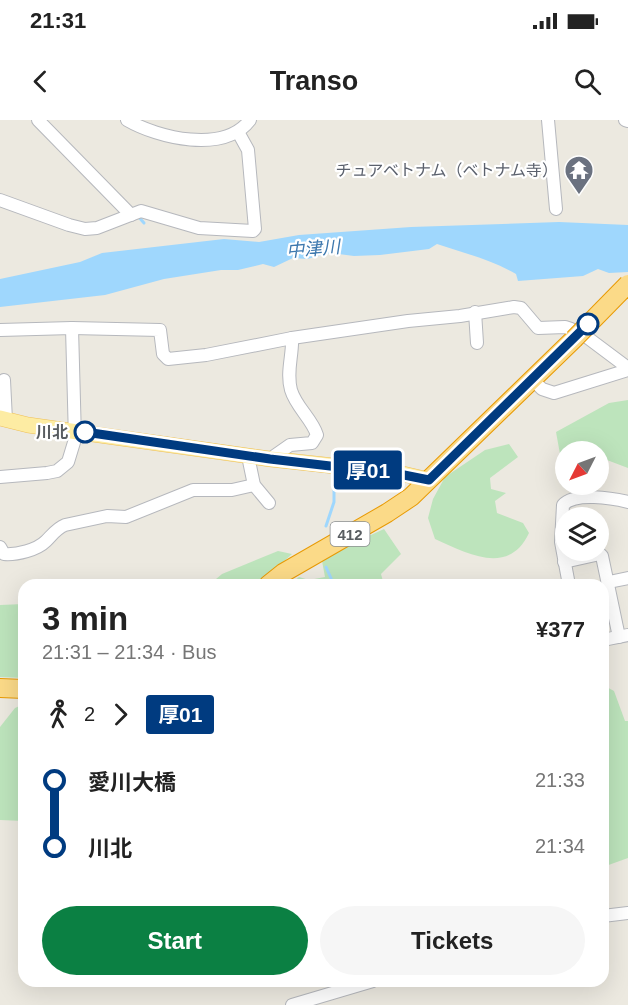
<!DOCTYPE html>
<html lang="en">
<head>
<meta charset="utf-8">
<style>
  :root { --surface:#fff; --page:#f6f6f6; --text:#222; --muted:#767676; --accent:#0b8043 }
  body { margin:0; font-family:Helvetica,"Noto Sans JP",sans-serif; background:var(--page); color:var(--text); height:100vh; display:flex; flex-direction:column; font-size:22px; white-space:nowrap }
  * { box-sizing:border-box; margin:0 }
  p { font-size:20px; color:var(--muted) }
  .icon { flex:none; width:33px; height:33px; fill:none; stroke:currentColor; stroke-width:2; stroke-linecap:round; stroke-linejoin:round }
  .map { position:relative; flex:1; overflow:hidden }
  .drawer { position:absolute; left:18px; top:459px; width:591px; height:408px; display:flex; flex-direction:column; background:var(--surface); border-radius:18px; box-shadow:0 6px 24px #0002 }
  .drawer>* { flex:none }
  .badge { padding:0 12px; border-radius:4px; font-size:21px; line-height:39px }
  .needle { width:39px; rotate:228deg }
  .tools { position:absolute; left:555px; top:321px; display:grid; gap:12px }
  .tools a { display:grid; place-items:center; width:54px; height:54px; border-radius:50%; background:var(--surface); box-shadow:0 6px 24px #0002; font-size:30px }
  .map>.badge { position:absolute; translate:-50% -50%; box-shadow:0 0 0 3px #fff }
  .legs { display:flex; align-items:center; gap:9px; height:66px; padding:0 24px; font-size:20px }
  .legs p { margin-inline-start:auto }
  .headline { display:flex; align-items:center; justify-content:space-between; height:102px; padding:0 24px }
  h1 { font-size:33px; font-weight:800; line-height:45px }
  .action { display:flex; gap:12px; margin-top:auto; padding:12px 24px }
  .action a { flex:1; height:69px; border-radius:36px; background:var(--accent); color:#fff; font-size:24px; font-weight:800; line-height:69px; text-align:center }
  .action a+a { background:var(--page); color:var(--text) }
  ul { padding:0 24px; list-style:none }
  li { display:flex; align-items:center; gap:21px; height:66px; font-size:22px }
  li i { display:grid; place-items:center; width:9px; height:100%; margin:0 8px; background:currentColor }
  li i::after { content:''; width:15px; height:15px; margin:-8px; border:4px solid; border-radius:50%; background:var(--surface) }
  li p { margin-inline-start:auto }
  li:first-child i { background:linear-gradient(#0000 50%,currentColor 0) }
  li:last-child i { background:linear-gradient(currentColor 50%,#0000 0) }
  .status { display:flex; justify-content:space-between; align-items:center; height:42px; padding:0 30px; background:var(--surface); direction:ltr }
  .status svg { height:16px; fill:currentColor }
  header { display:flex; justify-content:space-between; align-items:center; height:78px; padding:0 24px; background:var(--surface); font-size:27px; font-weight:800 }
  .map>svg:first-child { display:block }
  .green { fill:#bde4bc }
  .water { fill:#9fd7fd }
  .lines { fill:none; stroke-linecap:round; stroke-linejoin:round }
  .stream { stroke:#9fd7fd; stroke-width:3 }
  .minor-casing { stroke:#b6b8bd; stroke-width:14 }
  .major-casing { stroke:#eebf57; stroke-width:16 }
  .highway-casing { stroke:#e89a04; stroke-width:20 }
  .minor { stroke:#fff; stroke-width:12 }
  .major { stroke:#fdeca3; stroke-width:15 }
  .highway { stroke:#fbda88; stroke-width:18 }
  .highway-bridge-casing { stroke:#e89a04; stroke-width:20; stroke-linecap:butt }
  .highway-bridge { stroke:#fbda88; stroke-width:18 }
  .line-1-casing { stroke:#fff; stroke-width:14 }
  .line-1 { stroke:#003b80; stroke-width:9 }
  .stop-1-dot { fill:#fff; stroke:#003b80; stroke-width:3 }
  .labels { text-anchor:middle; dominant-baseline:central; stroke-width:4.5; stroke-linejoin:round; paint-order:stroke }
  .shield { fill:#fff; stroke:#8b8e90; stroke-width:1.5 }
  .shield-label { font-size:15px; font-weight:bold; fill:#595d61 }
  .worship-label { font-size:16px; fill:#5b616d; stroke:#fff; text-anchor:end }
  .stop-label { font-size:16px; font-weight:bold; fill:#595d61; stroke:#fff; text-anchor:end }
  .water-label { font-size:18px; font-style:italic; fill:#3d78ae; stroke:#fff }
</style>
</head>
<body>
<div class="status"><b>21:31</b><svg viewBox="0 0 49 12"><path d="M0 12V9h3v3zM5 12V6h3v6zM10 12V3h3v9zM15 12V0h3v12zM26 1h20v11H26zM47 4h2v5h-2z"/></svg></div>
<header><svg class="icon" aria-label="back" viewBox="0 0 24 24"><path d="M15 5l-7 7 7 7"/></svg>Transo<svg class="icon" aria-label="search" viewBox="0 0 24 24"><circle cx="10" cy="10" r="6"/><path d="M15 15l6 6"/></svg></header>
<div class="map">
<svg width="628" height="885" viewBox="0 0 628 885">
  <rect width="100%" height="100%" fill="#ece9e0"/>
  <!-- green -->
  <g class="green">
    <path d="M 628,280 L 628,348 L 599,337 L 598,332 L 566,332 L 565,346 L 560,334 L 556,312 L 609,283 Z"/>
    <path d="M 509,324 L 518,337 L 490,358 L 491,369 L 506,373 L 495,381 L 497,393 L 523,403 L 529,413 C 509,456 468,434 435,419 L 428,398 L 433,379 L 445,357 L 485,330 Z"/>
    <path d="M 384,409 L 401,434 L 381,454 L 384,465 L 289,465 L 299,457 L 309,460 L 325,457 L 322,441 L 327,435 Z"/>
    <path d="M 278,431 L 292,434 L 258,465 L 209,465 L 222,454 Z"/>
    <path d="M 24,484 L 24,558 L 0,557 L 0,485 Z"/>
    <path d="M 603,565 L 614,571 L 625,601 L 628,601 L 628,738 L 603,747 Z"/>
    <path d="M 24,584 L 24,701 L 0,700 L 0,607 L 15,588 Z"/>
  </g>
  <!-- water -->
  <path class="water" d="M 559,102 L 628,105 L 628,152 L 609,153 L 598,149 L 583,156 L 518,161 L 516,154 C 492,140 464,133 437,124 L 429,129 L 380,135 L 354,136 L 331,133 L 307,139 L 293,138 L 274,147 L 263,144 L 238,150 L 221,150 L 164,159 L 105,175 L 0,187 L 0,159 L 80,142 L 102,133 L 224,119 L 259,122 L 299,115 L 411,107 Z"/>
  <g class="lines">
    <!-- stream -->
    <g class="stream">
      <path d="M 137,95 L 144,103"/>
      <path d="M 326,406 L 334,382 L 334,357"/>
      <path d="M 326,447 L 334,465"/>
    </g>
    <!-- minor casing -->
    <g class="minor-casing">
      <g id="minor">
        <path d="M 38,0 L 131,95"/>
        <path d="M 127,0 C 158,18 224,34 250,0"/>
        <path d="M 548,0 L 556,89"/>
        <path d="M 625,0 L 628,1"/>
        <path d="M 0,80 L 69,105 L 85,109 L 97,108 L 141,91 L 199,108 L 253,111 L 255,109 L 248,30 L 238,12"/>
        <path d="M 475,192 L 477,223"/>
        <path d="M 72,208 L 160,210 L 163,234 L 168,239 L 206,235 L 292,218 C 293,235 286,252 291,270 C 296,287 312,299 317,315 L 312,323 L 290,325 L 270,339"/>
        <path d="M 0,210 L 72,208 L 75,319 L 68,342 L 57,351 L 47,353 L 0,357"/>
        <path d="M 292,218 L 408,201 L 460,196 L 514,187 L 521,188 L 538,208 L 565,207 L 571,209 L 588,218 L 628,248"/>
        <path d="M 532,259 L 542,269 L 554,273 L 628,250"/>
        <path d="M 4,260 L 6,300"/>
        <path d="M 248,336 L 254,365 L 269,383"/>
        <path d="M 0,427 L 4,434 C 17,435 37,430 46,421 C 52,415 57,408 65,405 L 107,396 L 126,397 L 193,370 L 232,370 L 254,365"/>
        <path d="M 564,442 L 600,434 L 602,436 L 619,517"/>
        <path d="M 609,462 L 628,458"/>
        <path d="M 569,465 L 561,422 L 563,385 C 575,372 612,378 628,382"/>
        <path d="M 603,520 L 628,515"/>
        <path d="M 603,796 L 628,793"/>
        <path d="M 292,885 L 373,861"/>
      </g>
    </g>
    <!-- major casing -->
    <g class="major-casing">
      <path id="major" d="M 0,298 L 28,305 L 270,339 L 399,353 L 429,360"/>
    </g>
    <!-- highway casing -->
    <g class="highway-casing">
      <g id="highway">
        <path d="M 268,465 L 283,453 L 387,393 L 411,377 L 574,219"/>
        <path d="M 0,568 L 24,569"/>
      </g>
    </g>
    <!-- minor -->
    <use href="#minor" class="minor"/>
    <!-- major -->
    <use href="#major" class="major"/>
    <!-- highway -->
    <use href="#highway" class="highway"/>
    <!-- highway-bridge casing -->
    <g class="highway-bridge-casing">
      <path id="highway-bridge" d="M 574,219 L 628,164"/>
    </g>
    <!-- highway-bridge -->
    <use href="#highway-bridge" class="highway-bridge"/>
  </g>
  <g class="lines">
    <!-- line-1 casing -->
    <g class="line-1-casing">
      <path id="line-1" d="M 85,312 L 270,339 L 399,354 L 429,360 L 588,204"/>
    </g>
    <!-- line-1 -->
    <use href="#line-1" class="line-1"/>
  </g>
  <!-- icons -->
  <defs>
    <g id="temple-pin" transform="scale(1.5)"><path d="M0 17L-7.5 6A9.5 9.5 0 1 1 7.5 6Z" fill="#6b7280" stroke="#fff"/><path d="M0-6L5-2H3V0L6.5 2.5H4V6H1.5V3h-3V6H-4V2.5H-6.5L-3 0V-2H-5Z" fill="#fff"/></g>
  </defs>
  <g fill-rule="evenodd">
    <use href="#temple-pin" x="579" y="50"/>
  </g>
  <!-- markers -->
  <g class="stop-1-dot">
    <circle cx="588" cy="204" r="10"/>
    <circle cx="85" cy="312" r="10"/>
  </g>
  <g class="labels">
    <!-- shield labels -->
    <rect class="shield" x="330.5" y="402" width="39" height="24" rx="4.5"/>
    <g class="shield-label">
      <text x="350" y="414">412</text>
    </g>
    <!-- worship labels -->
    <g class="worship-label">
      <text x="558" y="50">チュアベトナム（ベトナム寺）</text>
    </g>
    <!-- stop labels -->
    <g class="stop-label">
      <text x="68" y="312">川北</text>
    </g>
    <!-- water labels -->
    <g class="water-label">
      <text transform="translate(313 129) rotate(-5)">中津川</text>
    </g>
  </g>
</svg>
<div class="tools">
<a><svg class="needle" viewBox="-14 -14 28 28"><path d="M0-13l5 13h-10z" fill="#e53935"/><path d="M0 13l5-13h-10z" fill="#767676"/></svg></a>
<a><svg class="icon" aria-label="layers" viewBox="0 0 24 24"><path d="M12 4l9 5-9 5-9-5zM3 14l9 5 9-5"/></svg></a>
</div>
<b class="badge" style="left:368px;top:350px;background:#003b80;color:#fff">厚01</b>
<section class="drawer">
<div class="headline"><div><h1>3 min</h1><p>21:31 – 21:34 · Bus</p></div><b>¥377</b></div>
<div class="legs"><svg class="icon" aria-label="walk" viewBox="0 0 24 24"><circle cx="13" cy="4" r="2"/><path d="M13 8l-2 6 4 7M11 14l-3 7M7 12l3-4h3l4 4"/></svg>2<svg class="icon" aria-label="forward" viewBox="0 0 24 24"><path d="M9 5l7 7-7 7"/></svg><b class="badge" style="background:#003b80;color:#fff">厚01</b></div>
<ul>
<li><i style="color:#003b80"></i><b>愛川大橋</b><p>21:33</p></li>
<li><i style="color:#003b80"></i><b>川北</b><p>21:34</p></li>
</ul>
<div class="action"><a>Start</a><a>Tickets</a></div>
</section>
</div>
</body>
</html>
